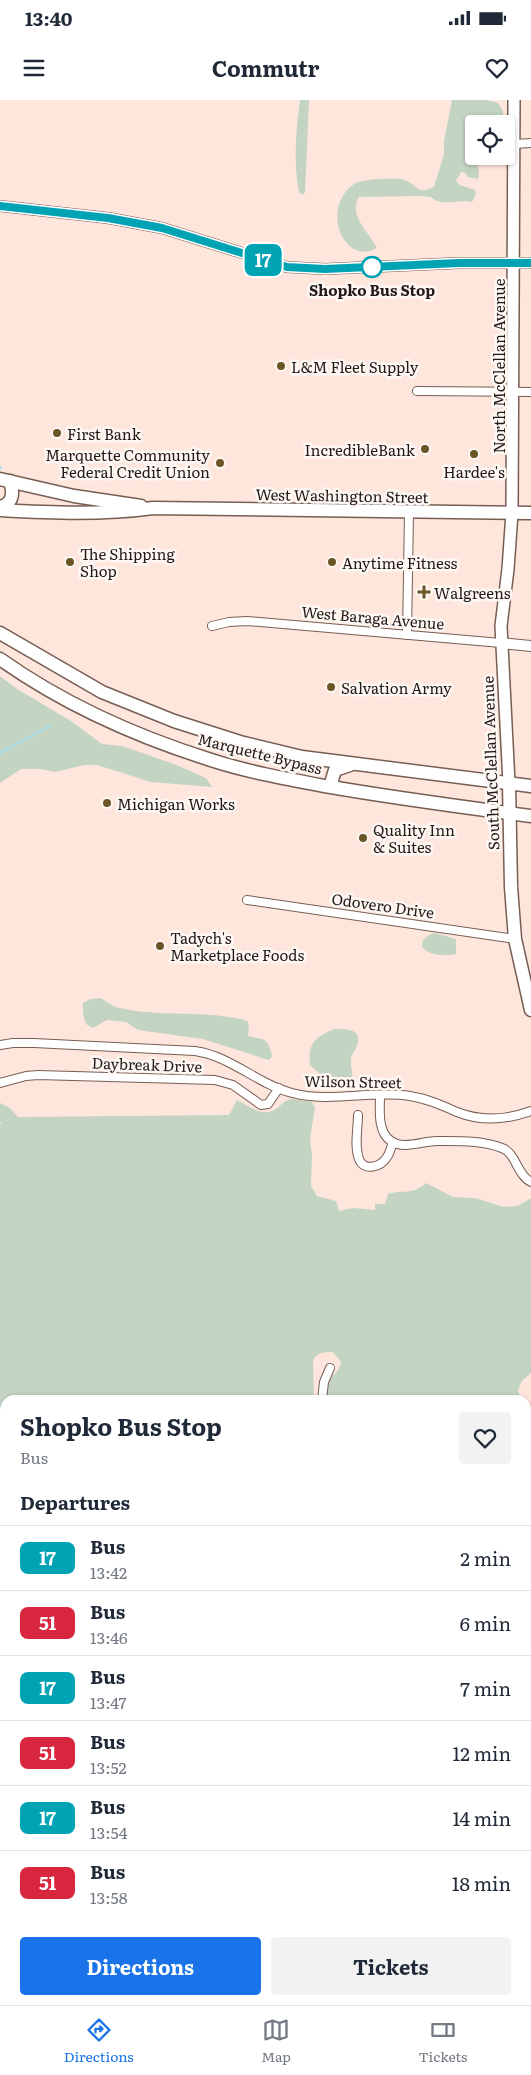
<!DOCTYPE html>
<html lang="en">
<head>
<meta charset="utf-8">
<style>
  :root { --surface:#fff; --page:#f2f2f3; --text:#1f2937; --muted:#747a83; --line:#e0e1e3; --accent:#1a73e8 }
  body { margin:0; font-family:Literata,serif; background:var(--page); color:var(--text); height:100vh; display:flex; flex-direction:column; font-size:19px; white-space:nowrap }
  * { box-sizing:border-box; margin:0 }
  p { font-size:16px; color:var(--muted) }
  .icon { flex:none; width:28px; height:28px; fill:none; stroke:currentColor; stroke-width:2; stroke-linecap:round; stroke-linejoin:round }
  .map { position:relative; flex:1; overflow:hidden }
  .sheet { position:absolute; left:0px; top:1295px; width:531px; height:610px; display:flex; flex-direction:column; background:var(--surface); border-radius:15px 15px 0 0; box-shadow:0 1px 4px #0004 }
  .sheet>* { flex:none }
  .badge { padding:0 10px; border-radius:8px; font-size:18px; line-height:32px }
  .fabs { position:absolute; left:465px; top:15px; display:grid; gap:10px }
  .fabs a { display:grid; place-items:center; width:50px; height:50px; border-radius:5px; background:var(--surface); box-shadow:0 1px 4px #0004; font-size:25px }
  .map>.badge { position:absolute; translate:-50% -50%; box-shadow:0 0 0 2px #fff }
  h2 { padding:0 20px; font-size:19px; line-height:45px }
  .round { display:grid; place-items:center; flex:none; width:52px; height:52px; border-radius:5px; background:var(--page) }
  .overview { display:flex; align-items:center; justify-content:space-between; height:85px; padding:0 20px }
  h1 { font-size:24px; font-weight:700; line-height:38px }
  .primary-button { display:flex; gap:10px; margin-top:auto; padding:10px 20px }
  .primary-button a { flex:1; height:58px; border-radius:5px; background:var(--accent); color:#fff; font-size:20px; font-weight:700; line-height:58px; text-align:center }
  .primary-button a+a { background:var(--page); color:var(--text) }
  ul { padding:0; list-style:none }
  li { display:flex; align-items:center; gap:15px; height:65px; padding:0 20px; border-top:1px solid var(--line) }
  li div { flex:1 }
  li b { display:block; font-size:19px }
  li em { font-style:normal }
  li .badge { min-width:55px; font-weight:700; text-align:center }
  .status { display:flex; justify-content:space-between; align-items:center; height:35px; padding:0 25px; background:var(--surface); direction:ltr }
  .status svg { height:14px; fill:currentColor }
  header { display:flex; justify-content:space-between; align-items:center; height:65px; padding:0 20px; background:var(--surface); font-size:22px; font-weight:700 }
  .tabs { display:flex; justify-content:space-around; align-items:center; height:70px; border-top:1px solid var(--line); background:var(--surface); font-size:14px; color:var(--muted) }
  .tabs a { display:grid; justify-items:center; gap:2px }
  .tabs .selected { color:var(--accent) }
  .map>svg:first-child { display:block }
  .green { fill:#c3d4c2 }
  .water { fill:#afdce5 }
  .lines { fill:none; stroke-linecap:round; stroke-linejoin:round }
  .stream { stroke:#afdce5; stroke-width:2.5 }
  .minor-casing { stroke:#765e53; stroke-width:10 }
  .tertiary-casing { stroke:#765e53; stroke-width:12 }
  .secondary-casing { stroke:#765e53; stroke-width:14 }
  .primary-casing { stroke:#765e53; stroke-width:15 }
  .trunk-casing { stroke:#765e53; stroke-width:15 }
  .minor { stroke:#fff; stroke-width:8 }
  .tertiary { stroke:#fff; stroke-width:10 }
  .secondary { stroke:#fff; stroke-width:11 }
  .primary { stroke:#fff; stroke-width:12 }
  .trunk { stroke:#fff; stroke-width:12 }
  .line-casing { stroke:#fff; stroke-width:11 }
  .line { stroke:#00a3b4; stroke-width:8 }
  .stop-dot { fill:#fff; stroke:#00a3b4; stroke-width:2.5 }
  .poi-dot { fill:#6c5525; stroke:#fef8f5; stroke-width:2 }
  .labels { text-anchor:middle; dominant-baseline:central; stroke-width:5; stroke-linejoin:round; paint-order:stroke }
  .stop-label { font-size:15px; font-weight:bold; fill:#221814; stroke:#fef8f5 }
  .poi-label { font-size:15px; fill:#221814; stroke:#fef8f5; text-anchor:start }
  .street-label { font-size:15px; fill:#221814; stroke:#fef8f5 }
</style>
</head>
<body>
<div class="status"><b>13:40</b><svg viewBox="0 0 49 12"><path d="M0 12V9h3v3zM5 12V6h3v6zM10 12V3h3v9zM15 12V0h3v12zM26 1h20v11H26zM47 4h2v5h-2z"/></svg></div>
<header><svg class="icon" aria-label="menu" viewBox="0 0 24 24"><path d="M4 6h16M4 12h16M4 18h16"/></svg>Commutr<svg class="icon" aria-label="heart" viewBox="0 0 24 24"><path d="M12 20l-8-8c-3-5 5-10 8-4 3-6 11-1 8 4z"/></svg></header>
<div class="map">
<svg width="531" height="1905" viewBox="0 0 531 1905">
  <rect width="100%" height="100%" fill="#fee6dc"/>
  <!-- green -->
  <g class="green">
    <path d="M 300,0 L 309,0 L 305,92 L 303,95 L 299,92 C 293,62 296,30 300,0 Z"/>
    <path d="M 452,0 L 486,0 L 498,3 L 503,11 L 502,24 L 474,24 L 474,56 L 476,56 L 479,73 L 478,79 L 468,77 L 465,73 L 461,72 L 456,81 L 460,85 L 475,90 L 476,94 L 472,102 C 459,98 442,108 431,97 L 422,96 L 359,97 C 348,116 369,132 377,148 C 345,167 319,109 354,84 C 361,79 399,76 407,81 C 419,87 417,95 434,87 L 444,54 L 444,41 Z"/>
    <path d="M 0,576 L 17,589 L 71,621 L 102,644 L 122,646 L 174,664 L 206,678 L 212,687 L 151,682 L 97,665 L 84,665 L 55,672 L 40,669 L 21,669 L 0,683 Z"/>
    <path d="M 435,833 L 456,839 L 456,854 C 444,856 430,856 422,847 L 423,840 L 429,835 Z"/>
    <path d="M 100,898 C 107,901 113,907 120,908 C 162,918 206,909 247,921 L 249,925 L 248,936 C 264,940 268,937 272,956 L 269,960 L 265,959 L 203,939 L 138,930 L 126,922 L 107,920 L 93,928 L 86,924 L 83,914 L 83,903 L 91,899 Z"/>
    <path d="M 334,929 C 343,929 362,928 358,943 C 357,948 353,952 351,958 C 350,965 353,971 352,978 L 322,976 L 310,965 C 308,943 314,938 334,929 Z"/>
    <path d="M 291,999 L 312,1002 L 315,1008 L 310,1039 L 312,1055 L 311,1086 L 317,1096 L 336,1101 L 339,1111 L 353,1108 L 375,1110 L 375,1104 L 385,1104 L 388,1094 C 403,1089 411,1096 426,1083 L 453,1097 L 475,1098 L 504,1107 L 518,1106 L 531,1098 L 531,1273 L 522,1281 L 518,1290 L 521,1300 L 329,1300 C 318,1278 338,1279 341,1262 L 333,1252 C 324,1252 318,1252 313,1260 L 314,1300 L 5,1300 L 5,1900 L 277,1900 L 277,1905 L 0,1905 L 0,1024 L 2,1023 L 0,1022 L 0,1003 L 10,1008 L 18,1017 L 229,1015 L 237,1000 C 247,1005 262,1017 274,1010 C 281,1006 283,1001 291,999 Z"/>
    <path d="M 526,1896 L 531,1896 L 531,1905 L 308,1905 L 394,1900 L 526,1900 Z"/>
  </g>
  <!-- water -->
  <path class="water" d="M 5,1377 L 5,1464 L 0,1459 L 0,1384 Z"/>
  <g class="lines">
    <!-- stream -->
    <g class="stream">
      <path d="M 0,367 L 1,368"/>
      <path d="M 0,653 L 50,626"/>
    </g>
    <!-- minor casing -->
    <g class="minor-casing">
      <g id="minor">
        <path d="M 514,44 L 531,43"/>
        <path d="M 417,291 L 531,292"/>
        <path d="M 212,526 L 229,522 L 247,521 L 501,543"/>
        <path d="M 407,535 L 409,412"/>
        <path d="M 247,800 L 515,839"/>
        <path d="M 0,945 L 13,943 L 34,943 L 195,951 C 231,956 257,984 292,993 C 330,1003 372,990 410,996 C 428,999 441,1005 457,1012 C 482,1022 506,1020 531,1011"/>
        <path d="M 0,983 L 26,976 L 38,975 L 215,980 L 233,985 L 261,1005 L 268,1004 L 279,988"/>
        <path d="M 380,995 C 380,1009 377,1032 391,1041 C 403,1050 423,1041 437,1041 C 457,1041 482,1040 502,1048 C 516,1053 517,1075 531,1082"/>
        <path d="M 358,1015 C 358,1028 354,1046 359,1059 C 364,1072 381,1067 387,1057 C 390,1053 391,1047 393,1042"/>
        <path d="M 322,1300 L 324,1282 L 330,1268"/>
      </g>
    </g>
    <!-- tertiary casing -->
    <g class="tertiary-casing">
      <g id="tertiary">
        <path d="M 0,106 L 108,118 L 162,128 L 287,167 L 325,169 L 459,163 L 531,163"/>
        <path d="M 501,543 L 531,546"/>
      </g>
    </g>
    <!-- secondary casing -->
    <g class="secondary-casing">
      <g id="secondary">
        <path d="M 509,683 L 501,526 L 508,469 L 512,413 L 514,0"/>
        <path d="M 526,1582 L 531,1581"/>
        <path d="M 0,1626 L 5,1626"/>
      </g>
    </g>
    <!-- primary casing -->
    <g class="primary-casing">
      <g id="primary">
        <path d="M 0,379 L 74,396 L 141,406"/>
        <path d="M 0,407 C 13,404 14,393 10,381"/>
        <path d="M 0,410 C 52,413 102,415 153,408 L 531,413"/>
        <path d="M 509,683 L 511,787 L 515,839 L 531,910"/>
      </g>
    </g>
    <!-- trunk casing -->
    <g class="trunk-casing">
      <g id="trunk">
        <path d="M 0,533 L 102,592 L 174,621 L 240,642 L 302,657 L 531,686"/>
        <path d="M 0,559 C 62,603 138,637 211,660 C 248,672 287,679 325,686 C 394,698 462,707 531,716"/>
        <path d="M 333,687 L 332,680 L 335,670 L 350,665"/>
      </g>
    </g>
    <!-- minor -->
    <use href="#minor" class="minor"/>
    <!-- tertiary -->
    <use href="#tertiary" class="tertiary"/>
    <!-- secondary -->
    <use href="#secondary" class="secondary"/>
    <!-- primary -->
    <use href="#primary" class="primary"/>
    <!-- trunk -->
    <use href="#trunk" class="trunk"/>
  </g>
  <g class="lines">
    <!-- line casing -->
    <g class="line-casing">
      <path id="line" d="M 0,106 L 108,118 L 162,128 L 287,167 L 325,169 L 459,163 L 531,163"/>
    </g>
    <!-- line -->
    <use href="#line" class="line"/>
  </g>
  <!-- markers -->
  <circle class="stop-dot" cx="372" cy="167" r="10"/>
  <g class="poi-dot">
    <circle cx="281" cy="266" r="5"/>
    <circle cx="57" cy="333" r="5"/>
    <circle cx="425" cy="349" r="5"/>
    <circle cx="474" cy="354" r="5"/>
    <circle cx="220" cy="363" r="5"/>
    <circle cx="70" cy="462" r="5"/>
    <circle cx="332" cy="462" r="5"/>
    <path d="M421.5 484.5h5v5h5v5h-5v5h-5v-5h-5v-5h5z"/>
    <circle cx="331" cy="587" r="5"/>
    <circle cx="107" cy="703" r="5"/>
    <circle cx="363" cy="738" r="5"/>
    <circle cx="160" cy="846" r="5"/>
  </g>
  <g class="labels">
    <!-- stop labels -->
    <g class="stop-label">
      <text x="372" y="189">Shopko Bus Stop</text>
    </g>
    <!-- poi labels -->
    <g class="poi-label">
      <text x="291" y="266">L&amp;M Fleet Supply</text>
      <text x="67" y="333">First Bank</text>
      <text x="415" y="349" text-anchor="end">IncredibleBank</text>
      <text x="210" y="354" text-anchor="end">Marquette Community<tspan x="210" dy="17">Federal Credit Union</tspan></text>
      <text x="474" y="371" text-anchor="middle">Hardee's</text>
      <text x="80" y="453">The Shipping<tspan x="80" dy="17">Shop</tspan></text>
      <text x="342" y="462">Anytime Fitness</text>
      <text x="434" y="492">Walgreens</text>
      <text x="341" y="587">Salvation Army</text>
      <text x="117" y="703">Michigan Works</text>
      <text x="373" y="729">Quality Inn<tspan x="373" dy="17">&amp; Suites</tspan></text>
      <text x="170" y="837">Tadych's<tspan x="170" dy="17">Marketplace Foods</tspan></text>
    </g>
    <!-- street labels -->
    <g class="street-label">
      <text transform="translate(498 266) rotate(-90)">North McClellan Avenue</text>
      <text transform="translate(342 395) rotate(1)">West Washington Street</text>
      <text transform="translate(373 517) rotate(5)">West Baraga Avenue</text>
      <text transform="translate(260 653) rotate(14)">Marquette Bypass</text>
      <text transform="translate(490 663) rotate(-92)">South McClellan Avenue</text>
      <text transform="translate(383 805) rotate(8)">Odovero Drive</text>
      <text transform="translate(147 964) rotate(2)">Daybreak Drive</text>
      <text transform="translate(353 981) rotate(1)">Wilson Street</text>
    </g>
  </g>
</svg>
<div class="fabs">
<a><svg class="icon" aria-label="locate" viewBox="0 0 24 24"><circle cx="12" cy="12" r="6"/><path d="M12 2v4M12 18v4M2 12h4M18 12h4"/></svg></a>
</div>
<b class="badge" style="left:263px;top:160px;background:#00a3b4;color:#fff">17</b>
<section class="sheet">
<div class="overview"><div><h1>Shopko Bus Stop</h1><p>Bus</p></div><a class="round"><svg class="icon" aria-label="heart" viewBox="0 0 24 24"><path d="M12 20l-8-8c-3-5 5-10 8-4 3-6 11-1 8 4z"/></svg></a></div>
<h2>Departures</h2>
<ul>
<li><span class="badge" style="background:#00a3b4;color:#fff">17</span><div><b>Bus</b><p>13:42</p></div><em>2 min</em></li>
<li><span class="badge" style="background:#d7263d;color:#fff">51</span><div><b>Bus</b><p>13:46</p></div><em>6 min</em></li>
<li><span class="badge" style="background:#00a3b4;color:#fff">17</span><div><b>Bus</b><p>13:47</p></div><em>7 min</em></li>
<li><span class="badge" style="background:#d7263d;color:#fff">51</span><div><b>Bus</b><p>13:52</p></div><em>12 min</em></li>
<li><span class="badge" style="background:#00a3b4;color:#fff">17</span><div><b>Bus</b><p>13:54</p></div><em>14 min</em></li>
<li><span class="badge" style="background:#d7263d;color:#fff">51</span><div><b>Bus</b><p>13:58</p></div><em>18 min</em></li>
</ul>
<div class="primary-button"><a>Directions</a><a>Tickets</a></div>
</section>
</div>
<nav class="tabs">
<a class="selected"><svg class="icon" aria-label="directions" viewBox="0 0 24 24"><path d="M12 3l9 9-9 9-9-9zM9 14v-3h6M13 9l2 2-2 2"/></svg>Directions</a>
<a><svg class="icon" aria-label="map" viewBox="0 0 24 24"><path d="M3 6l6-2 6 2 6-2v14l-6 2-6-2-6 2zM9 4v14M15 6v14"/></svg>Map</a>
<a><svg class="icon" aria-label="tickets" viewBox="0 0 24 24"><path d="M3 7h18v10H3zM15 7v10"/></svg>Tickets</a>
</nav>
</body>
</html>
